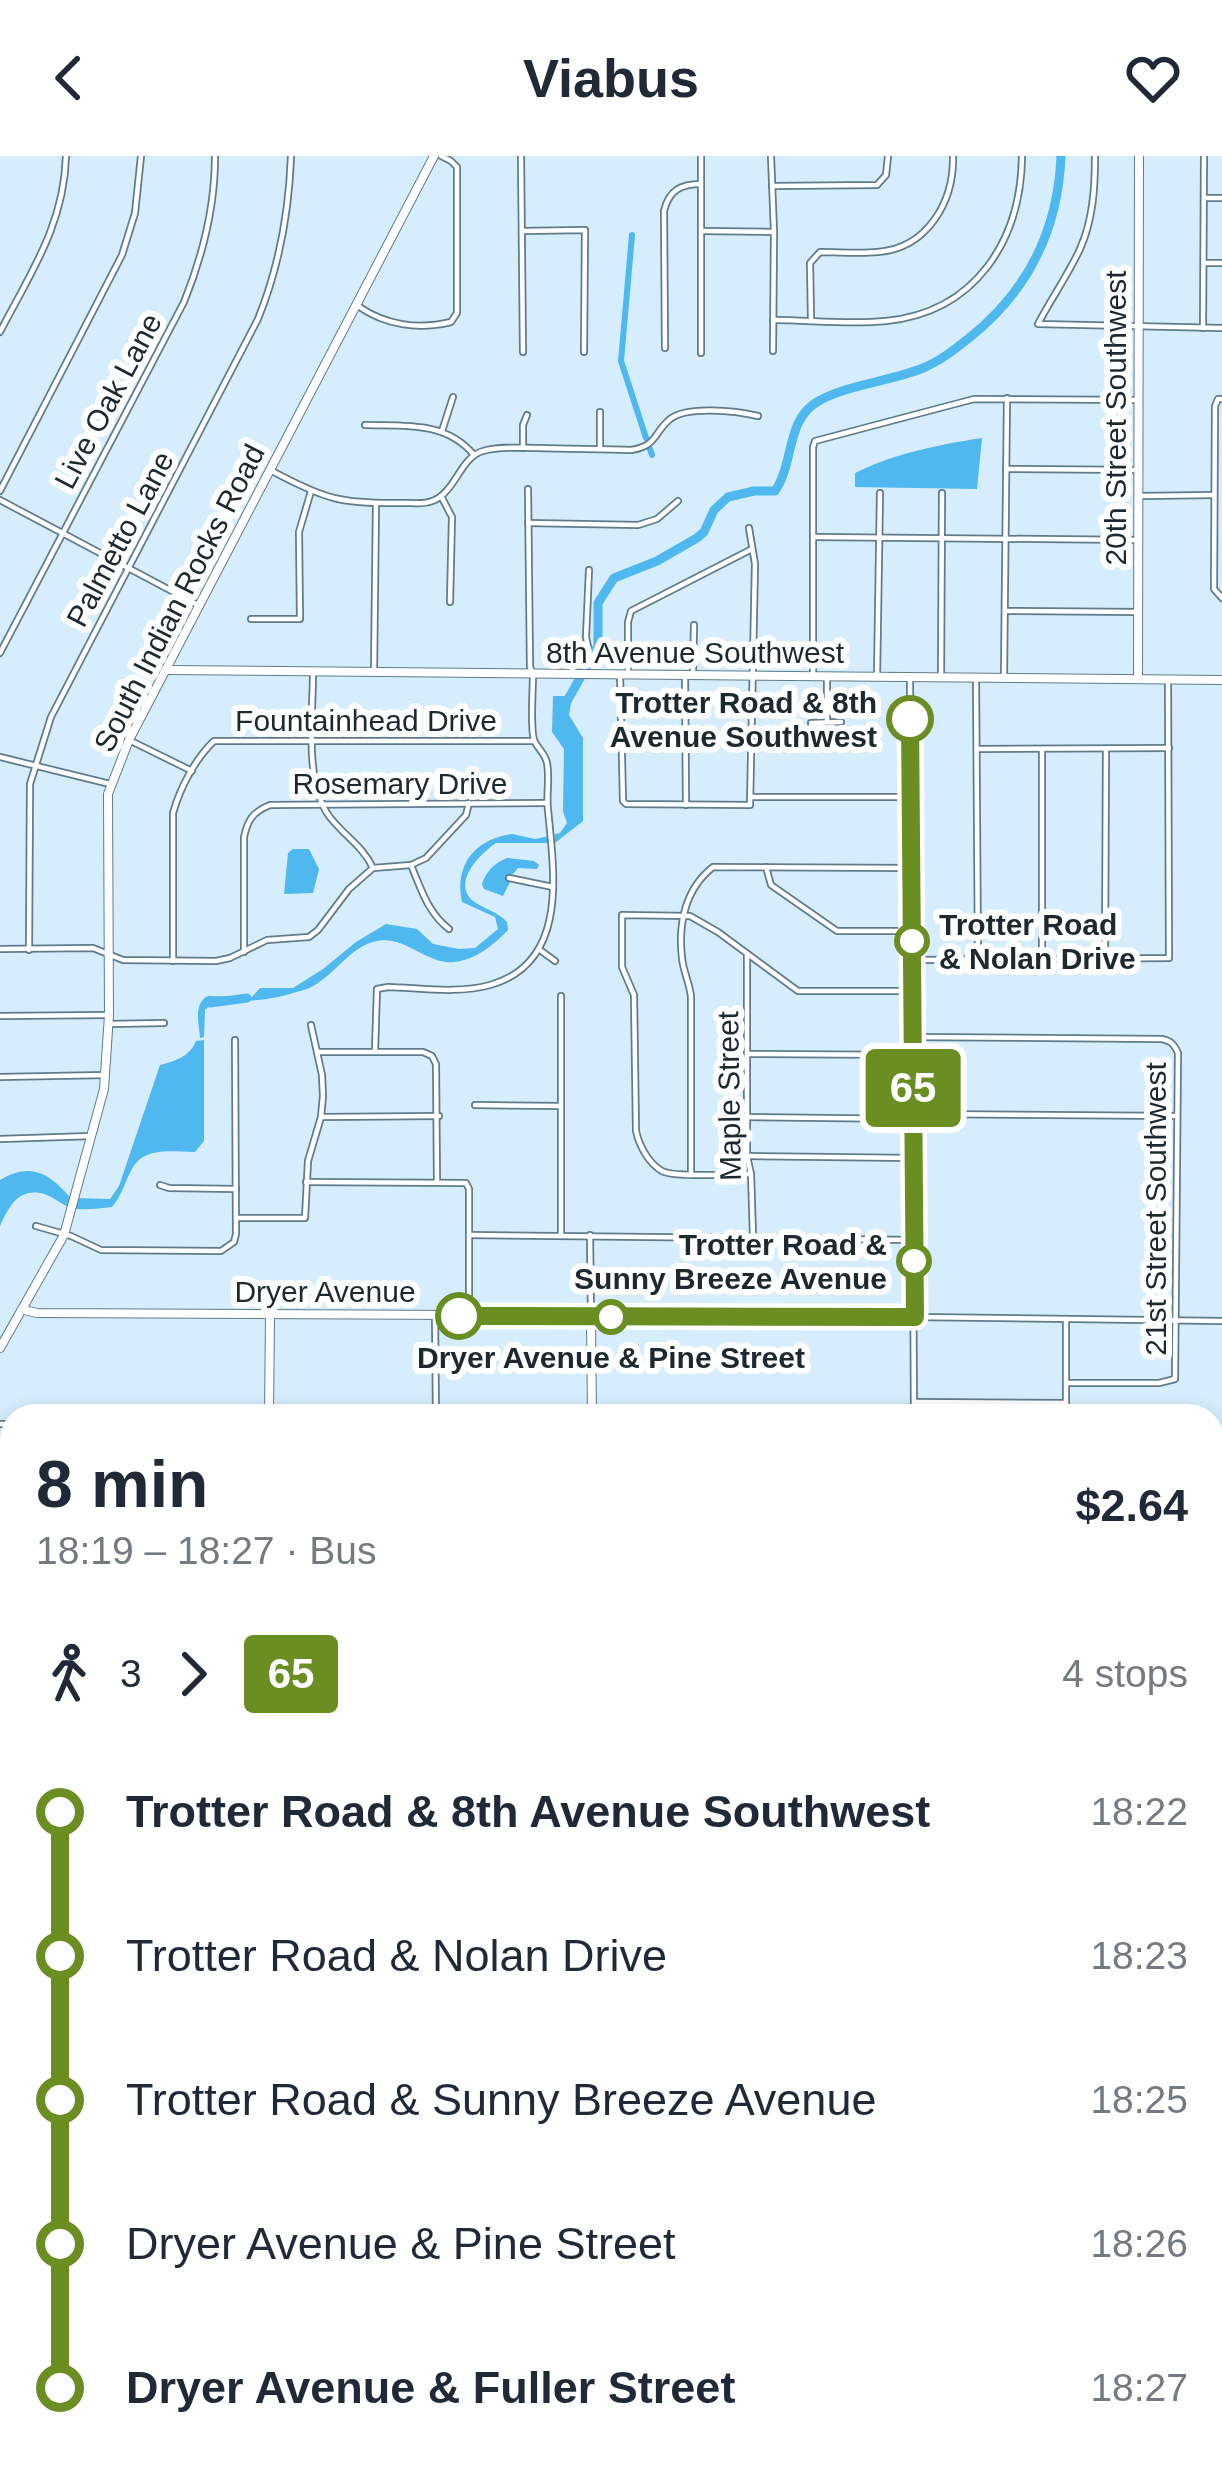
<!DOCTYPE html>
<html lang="en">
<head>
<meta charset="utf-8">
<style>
  :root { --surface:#fff; --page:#f6f6f7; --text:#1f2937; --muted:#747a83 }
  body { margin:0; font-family:Arial,sans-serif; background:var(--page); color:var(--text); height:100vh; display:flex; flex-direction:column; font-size:45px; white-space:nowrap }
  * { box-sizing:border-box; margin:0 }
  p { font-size:39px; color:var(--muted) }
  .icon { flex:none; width:66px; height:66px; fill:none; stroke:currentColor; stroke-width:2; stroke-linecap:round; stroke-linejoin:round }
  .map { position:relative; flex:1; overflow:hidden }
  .sheet { position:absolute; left:0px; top:1248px; width:1224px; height:1083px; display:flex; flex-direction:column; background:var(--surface); border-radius:36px 36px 0 0; box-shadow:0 6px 18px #0003 }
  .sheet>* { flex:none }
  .badge { padding:0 24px; border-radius:9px; font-size:42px; line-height:78px }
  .map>.badge { position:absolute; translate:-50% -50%; box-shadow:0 0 0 6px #fff }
  .legs { display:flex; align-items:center; gap:18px; height:132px; padding:0 36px; font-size:39px }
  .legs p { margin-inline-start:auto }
  .head { display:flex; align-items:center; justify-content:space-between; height:204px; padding:0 36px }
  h1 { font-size:66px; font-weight:700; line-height:90px }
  ul { padding:0 36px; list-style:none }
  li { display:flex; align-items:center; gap:42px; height:144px; font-size:45px }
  li i { display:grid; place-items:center; width:18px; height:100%; margin:0 15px; background:currentColor }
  li i::after { content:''; width:30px; height:30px; margin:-15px; border:9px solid; border-radius:50%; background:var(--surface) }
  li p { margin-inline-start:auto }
  li:first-child i { background:linear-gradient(#0000 50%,currentColor 0) }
  li:last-child i { background:linear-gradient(currentColor 50%,#0000 0) }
  header { display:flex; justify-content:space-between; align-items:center; height:156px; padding:0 36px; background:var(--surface); font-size:54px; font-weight:700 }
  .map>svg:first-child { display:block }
  .green { fill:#a0d4f3 }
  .forest { fill:#4eb7ed }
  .water { fill:#4fb8ee }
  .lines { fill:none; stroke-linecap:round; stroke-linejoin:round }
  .canal { stroke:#4fb8ee; stroke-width:6 }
  .river { stroke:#4fb8ee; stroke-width:9 }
  .street-casing { stroke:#607c8c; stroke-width:8 }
  .secondary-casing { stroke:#607c8c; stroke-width:10 }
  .primary-casing { stroke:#607c8c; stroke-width:12 }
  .street { stroke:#fff; stroke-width:4.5 }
  .secondary { stroke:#fff; stroke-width:8 }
  .primary { stroke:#fff; stroke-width:9 }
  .line-1-casing { stroke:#fff; stroke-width:27 }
  .line-1 { stroke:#6b8e23; stroke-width:18 }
  .stop-1-dot { fill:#fff; stroke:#6b8e23; stroke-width:6 }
  .labels { text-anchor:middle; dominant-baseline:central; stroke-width:12; stroke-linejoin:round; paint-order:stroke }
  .street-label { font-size:30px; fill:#1d2930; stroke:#fff }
  .stop-label { font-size:30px; font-weight:bold; fill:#1d2930; stroke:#fff; text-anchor:end }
</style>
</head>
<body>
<header><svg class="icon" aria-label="back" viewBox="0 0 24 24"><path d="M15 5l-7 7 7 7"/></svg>Viabus<svg class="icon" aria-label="heart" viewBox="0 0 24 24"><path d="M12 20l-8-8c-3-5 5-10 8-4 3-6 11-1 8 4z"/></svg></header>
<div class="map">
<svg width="1222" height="2329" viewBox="0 0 1222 2329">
  <rect width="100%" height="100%" fill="#d5edfd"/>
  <!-- green -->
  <g class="green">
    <rect x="1212" y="1488" width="10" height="310"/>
    <path d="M 1212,2128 L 1222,2129 L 1222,2329 L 1084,2329 L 1076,2322 L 1076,2319 L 1212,2319 Z"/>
  </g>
  <!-- forest -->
  <path class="forest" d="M 0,1963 L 12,1966 L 12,2116 L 0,2116 Z"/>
  <!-- water -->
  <g class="water">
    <path d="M 982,282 L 977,333 L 855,331 L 855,317 C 895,297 938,289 982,282 Z"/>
    <path d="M 553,540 L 572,540 L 569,559 L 583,582 L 583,665 L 555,687 L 555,678 L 560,677 L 567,667 L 563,655 L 564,593 L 552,576 Z"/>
    <path d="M 512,678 L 535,683 L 549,680 L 549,687 L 496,687 C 481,697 451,726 473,745 C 484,753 498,756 507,766 L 508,774 C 489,794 462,814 434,803 C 413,795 397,779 373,786 C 347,793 330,826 304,834 C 290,838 273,843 258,844 C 239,846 220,839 205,854 L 204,881 L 200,882 C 199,868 193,847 208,840 L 252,841 L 260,832 L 293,832 L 323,813 L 356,786 L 386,768 L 417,773 L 433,788 L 459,793 L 475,792 L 498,773 L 495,761 L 462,746 C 454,709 475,683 512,678 Z"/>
    <path d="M 293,693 L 309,693 L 319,713 L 313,737 L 284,738 L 288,697 Z"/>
    <path d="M 507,702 L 534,705 L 539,709 L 537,713 L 518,712 L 512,719 L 507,719 L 506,724 L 510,726 L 503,740 L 484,733 L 482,728 C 486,715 495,707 507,702 Z"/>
    <path d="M 204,884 L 204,985 L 195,996 C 171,996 143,990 131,1015 C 124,1028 122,1039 112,1051 C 99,1052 84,1055 71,1052 C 62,1049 54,1041 44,1038 C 18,1031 9,1051 0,1070 L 0,1024 C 31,1005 50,1018 71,1042 L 110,1043 L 119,1030 L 160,909 C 176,905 190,900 196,885 Z"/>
    <path d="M 1222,1957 L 1222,2081 L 1212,2083 L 1212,1968 Z"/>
  </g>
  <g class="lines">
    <!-- canal -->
    <g class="canal">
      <path d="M 632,79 L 621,205 L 646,282"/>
      <path d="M 650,293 L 652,299"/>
    </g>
    <!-- river -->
    <g class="river">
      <path d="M 566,547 L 598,490 L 598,447 L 614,422 L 657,405 L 697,382 L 704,376 L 714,354 L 728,341 L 754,335 L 775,335 C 794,308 786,264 817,246 C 845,229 892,225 923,212 C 940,205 954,194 969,182 C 1027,136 1058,75 1061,0"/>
      <path d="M 210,847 L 247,842"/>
      <path d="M 1212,1627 L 1222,1591"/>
      <path d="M 1212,1873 L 1219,1905"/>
      <path d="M 1167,2329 L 1167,2319"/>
    </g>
    <!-- street casing -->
    <g class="street-casing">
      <g id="street">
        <path d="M 521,0 L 523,196"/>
        <path d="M 701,0 L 701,197"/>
        <path d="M 771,0 L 774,76 L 773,195"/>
        <path d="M 1095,0 C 1095,32 1093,64 1080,93 C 1068,119 1051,143 1038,168 L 1222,172"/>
        <path d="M 772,30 L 877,29 L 886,19 L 888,0"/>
        <path d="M 1204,42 L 1222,42"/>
        <path d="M 522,75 L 585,74 L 584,196"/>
        <path d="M 702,75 L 774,76"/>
        <path d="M 1204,107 L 1222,107"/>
        <path d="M 358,150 C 385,169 418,174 451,166 L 457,157 L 457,11 L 451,5 L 441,0"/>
        <path d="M 811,162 L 810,107 L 820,96 C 839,96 859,98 878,96 C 928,92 954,45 953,0"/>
        <path d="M 773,164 C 810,164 849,169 886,165 C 976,156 1021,84 1022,0"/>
        <path d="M 1203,172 L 1204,0"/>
        <path d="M 0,176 C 31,116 64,69 66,0"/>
        <path d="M 665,192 L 664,55 C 669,34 681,28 701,28"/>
        <path d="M 1222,243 L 1218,243 L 1215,250 L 1214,433 L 1222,442"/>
        <path d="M 600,256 L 600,293"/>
        <path d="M 365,269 C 405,270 446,265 474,299"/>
        <path d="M 442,275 L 453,241"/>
        <path d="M 523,292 L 523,269 L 527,259"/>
        <path d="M 1006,313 L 1139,314"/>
        <path d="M 272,315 C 326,344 342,348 404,347 C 417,347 429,349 440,341 C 457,329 462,301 483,295 C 499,290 521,292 538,292 C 569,293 600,293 631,294 C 657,290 653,278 669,264 C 685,249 737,255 758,260"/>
        <path d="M 0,335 L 122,99 L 135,57 L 141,0"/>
        <path d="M 441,340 L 452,361 L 450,446"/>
        <path d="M 1141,340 L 1214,339"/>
        <path d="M 0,344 L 200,450"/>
        <path d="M 528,367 L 638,369 L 657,363 L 678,345"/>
        <path d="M 815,381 L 1139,384"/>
        <path d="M 1006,455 L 1138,456"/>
        <path d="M 251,463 L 300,463 L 299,376 L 311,335"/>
        <path d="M 0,497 L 184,146 C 203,99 215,51 215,0"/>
        <path d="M 313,516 C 313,559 304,625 329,660 C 343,679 363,690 373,712"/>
        <path d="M 374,516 L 376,348"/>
        <path d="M 571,516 L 588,491 L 586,481 L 589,414"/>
        <path d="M 628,517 L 628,466 L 631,455 L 752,393"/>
        <path d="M 693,517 L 694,469"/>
        <path d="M 620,519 L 623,645 L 626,648 L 750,649 L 755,408 L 749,372"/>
        <path d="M 1004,519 L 1007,242"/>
        <path d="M 685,520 L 686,649"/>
        <path d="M 813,521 L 813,291 L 815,285 L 974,243 L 1138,244"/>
        <path d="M 877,521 L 880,337"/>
        <path d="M 910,521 L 914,1260"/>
        <path d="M 941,522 L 942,337"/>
        <path d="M 976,522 L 978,803"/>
        <path d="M 827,566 L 827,521"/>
        <path d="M 811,567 L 841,566"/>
        <path d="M 129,584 L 192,615"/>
        <path d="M 978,593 L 1169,592"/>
        <path d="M 1042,594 L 1042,802"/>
        <path d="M 0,601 L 110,628"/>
        <path d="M 750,641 L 911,641"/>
        <path d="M 411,709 C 421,733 428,757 449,773"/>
        <path d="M 766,711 L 771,729 L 837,775 L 912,775"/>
        <path d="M 509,722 L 553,731"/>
        <path d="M 0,793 L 93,792 L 123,804 L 216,805 L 230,802 L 267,784 L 309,781 L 318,774 L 349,733 L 373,712 L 411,709 L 426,702 L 466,659 L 469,647"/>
        <path d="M 29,794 L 30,628 L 51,561 L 258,163 C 279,111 289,56 291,0"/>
        <path d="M 540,794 L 555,805"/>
        <path d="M 244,796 L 244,681 C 248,663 253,656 270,649 L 547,647"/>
        <path d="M 747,799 L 747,1000 L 751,1018 L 753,1080"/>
        <path d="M 1105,803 L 1106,594"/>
        <path d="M 913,804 L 1169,802 L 1168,524"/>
        <path d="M 173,805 L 173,657 C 180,632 195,603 214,585 L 534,585"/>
        <path d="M 0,860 L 109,859"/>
        <path d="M 109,868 L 164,867"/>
        <path d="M 913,881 L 1162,883 C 1171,885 1174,888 1178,897 L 1175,1223 L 1159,1227 L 1066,1227"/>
        <path d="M 375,895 L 377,833 L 388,831 C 421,832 458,838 490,829 C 569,807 554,716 548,654 C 546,639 550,623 547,607 C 545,597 537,592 534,584 C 530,571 533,534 533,518 L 530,511 L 528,333"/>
        <path d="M 317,896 L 423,896 L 432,900 L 436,908 L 437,1026"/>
        <path d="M 747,898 L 913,899"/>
        <path d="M 0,921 L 106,919"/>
        <path d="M 475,949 L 561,950"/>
        <path d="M 321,961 L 439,960"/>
        <path d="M 747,961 L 913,963 L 922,958 L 1177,960"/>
        <path d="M 0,983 L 92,980"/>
        <path d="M 747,1000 L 913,1002"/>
        <path d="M 691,1017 L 691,841 C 690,828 683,815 682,802 C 678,768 685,733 713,711 L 911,712"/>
        <path d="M 751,1018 C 733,1018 675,1022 662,1015 C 648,1007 639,989 636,975 L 634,839 L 622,811 L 622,759 L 690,760 L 718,776 L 798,835 L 912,835"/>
        <path d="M 306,1026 L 466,1027 L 469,1033 L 469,1160"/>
        <path d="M 160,1029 L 169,1032 L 236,1033"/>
        <path d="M 236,1062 L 305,1062 L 308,1005 L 321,961 L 323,940 L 322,919 L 311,869"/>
        <path d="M 36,1070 L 71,1080 L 101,1094 L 221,1095 L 234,1086 L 236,1078 L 235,884"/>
        <path d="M 469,1079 L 914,1084"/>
        <path d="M 561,1079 L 561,840"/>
        <path d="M 590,1079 L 591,1161"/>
        <path d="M 435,1160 L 436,1260"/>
        <path d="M 915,1161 L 1222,1165"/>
        <path d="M 1066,1163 L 1066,1260"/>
        <path d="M 916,1246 L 1066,1247"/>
        <path d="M 0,1268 L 12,1268"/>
        <path d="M 1212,1331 L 1222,1331"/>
        <path d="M 1212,1407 L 1222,1407"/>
        <path d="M 0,1512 L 12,1512"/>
        <path d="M 0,1662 L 12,1667"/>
        <path d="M 0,1716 L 12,1718"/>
        <path d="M 0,1795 L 12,1795"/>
        <path d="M 0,2173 L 12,2174"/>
        <path d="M 553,2319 L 553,2329"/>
        <path d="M 623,2319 L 624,2329"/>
        <path d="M 735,2319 L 735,2329"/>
        <path d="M 796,2319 L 796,2329"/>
        <path d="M 843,2319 L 843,2329"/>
        <path d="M 883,2319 L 883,2329"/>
        <path d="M 5,2329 L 3,2288 L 12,2272"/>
        <path d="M 146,2329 L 153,2329"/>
        <path d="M 229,2329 L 264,2329 L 274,2325"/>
        <path d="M 320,2329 L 320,2319"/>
      </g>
    </g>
    <!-- secondary casing -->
    <g class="secondary-casing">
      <g id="secondary">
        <path d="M 168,514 L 1222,524"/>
        <path d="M 1138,523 L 1139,0"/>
        <path d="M 24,1154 L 37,1157 L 915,1161"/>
        <path d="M 591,1161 L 592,1260"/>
        <path d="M 0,1192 L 64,1079 L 104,933 L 109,859 L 108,638 L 129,584 L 434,0"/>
        <path d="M 269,1260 L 270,1159"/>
        <path d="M 1212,1804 L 1222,1804"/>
        <path d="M 0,2122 L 12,2122"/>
        <path d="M 920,2319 L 920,2329"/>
        <path d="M 274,2329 L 274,2319"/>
      </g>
    </g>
    <!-- primary casing -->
    <g class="primary-casing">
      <g id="primary">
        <path d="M 1212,1925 L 1222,1917"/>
        <path d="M 1212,1944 L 1222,1935"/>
        <path d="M 1006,2329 L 1009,2319"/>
        <path d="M 1019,2329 L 1023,2319"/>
      </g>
    </g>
    <!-- street -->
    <use href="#street" class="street"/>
    <!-- secondary -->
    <use href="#secondary" class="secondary"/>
    <!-- primary -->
    <use href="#primary" class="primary"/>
  </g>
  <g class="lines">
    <!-- line-1 casing -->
    <g class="line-1-casing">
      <path id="line-1" d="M 459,1160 L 915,1161 L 910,563"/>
    </g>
    <!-- line-1 -->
    <use href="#line-1" class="line-1"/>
  </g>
  <!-- markers -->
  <g class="stop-1-dot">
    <circle cx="910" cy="563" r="21"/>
    <circle cx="912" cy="785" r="15"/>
    <circle cx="914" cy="1105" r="15"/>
    <circle cx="459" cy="1160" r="21"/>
    <circle cx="611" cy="1161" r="15"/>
  </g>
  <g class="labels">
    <!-- street labels -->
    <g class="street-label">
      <text transform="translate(108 245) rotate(-62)">Live Oak Lane</text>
      <text transform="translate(1115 262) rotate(-90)">20th Street Southwest</text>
      <text transform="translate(120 383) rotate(-62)">Palmetto Lane</text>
      <text transform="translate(179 442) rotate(-63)">South Indian Rocks Road</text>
      <text x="695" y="496">8th Avenue Southwest</text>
      <text x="366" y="564">Fountainhead Drive</text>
      <text x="400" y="627">Rosemary Drive</text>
      <text transform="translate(729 940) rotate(-91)">Maple Street</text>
      <text transform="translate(1155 1053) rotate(-90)">21st Street Southwest</text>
      <text x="325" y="1135">Dryer Avenue</text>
    </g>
    <!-- stop labels -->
    <g class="stop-label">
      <text x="877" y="546">Trotter Road &amp; 8th<tspan x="877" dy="34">Avenue Southwest</tspan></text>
      <text x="939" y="768" text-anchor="start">Trotter Road<tspan x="939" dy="34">&amp; Nolan Drive</tspan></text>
      <text x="887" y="1088">Trotter Road &amp;<tspan x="887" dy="34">Sunny Breeze Avenue</tspan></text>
      <text x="611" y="1201" text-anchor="middle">Dryer Avenue &amp; Pine Street</text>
    </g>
  </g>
</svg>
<b class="badge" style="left:913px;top:932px;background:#6b8e23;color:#fff">65</b>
<section class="sheet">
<div class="head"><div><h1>8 min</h1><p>18:19 – 18:27 · Bus</p></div><b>$2.64</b></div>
<div class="legs"><svg class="icon" aria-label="walk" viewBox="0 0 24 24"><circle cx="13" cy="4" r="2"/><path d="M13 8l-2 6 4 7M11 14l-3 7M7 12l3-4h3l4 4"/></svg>3<svg class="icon" aria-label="forward" viewBox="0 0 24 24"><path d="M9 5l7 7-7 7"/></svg><b class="badge" style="background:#6b8e23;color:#fff">65</b><p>4 stops</p></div>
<ul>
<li><i style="color:#6b8e23"></i><b>Trotter Road &amp; 8th Avenue Southwest</b><p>18:22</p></li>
<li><i style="color:#6b8e23"></i><span>Trotter Road &amp; Nolan Drive</span><p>18:23</p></li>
<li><i style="color:#6b8e23"></i><span>Trotter Road &amp; Sunny Breeze Avenue</span><p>18:25</p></li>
<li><i style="color:#6b8e23"></i><span>Dryer Avenue &amp; Pine Street</span><p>18:26</p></li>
<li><i style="color:#6b8e23"></i><b>Dryer Avenue &amp; Fuller Street</b><p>18:27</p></li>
</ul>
</section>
</div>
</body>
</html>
